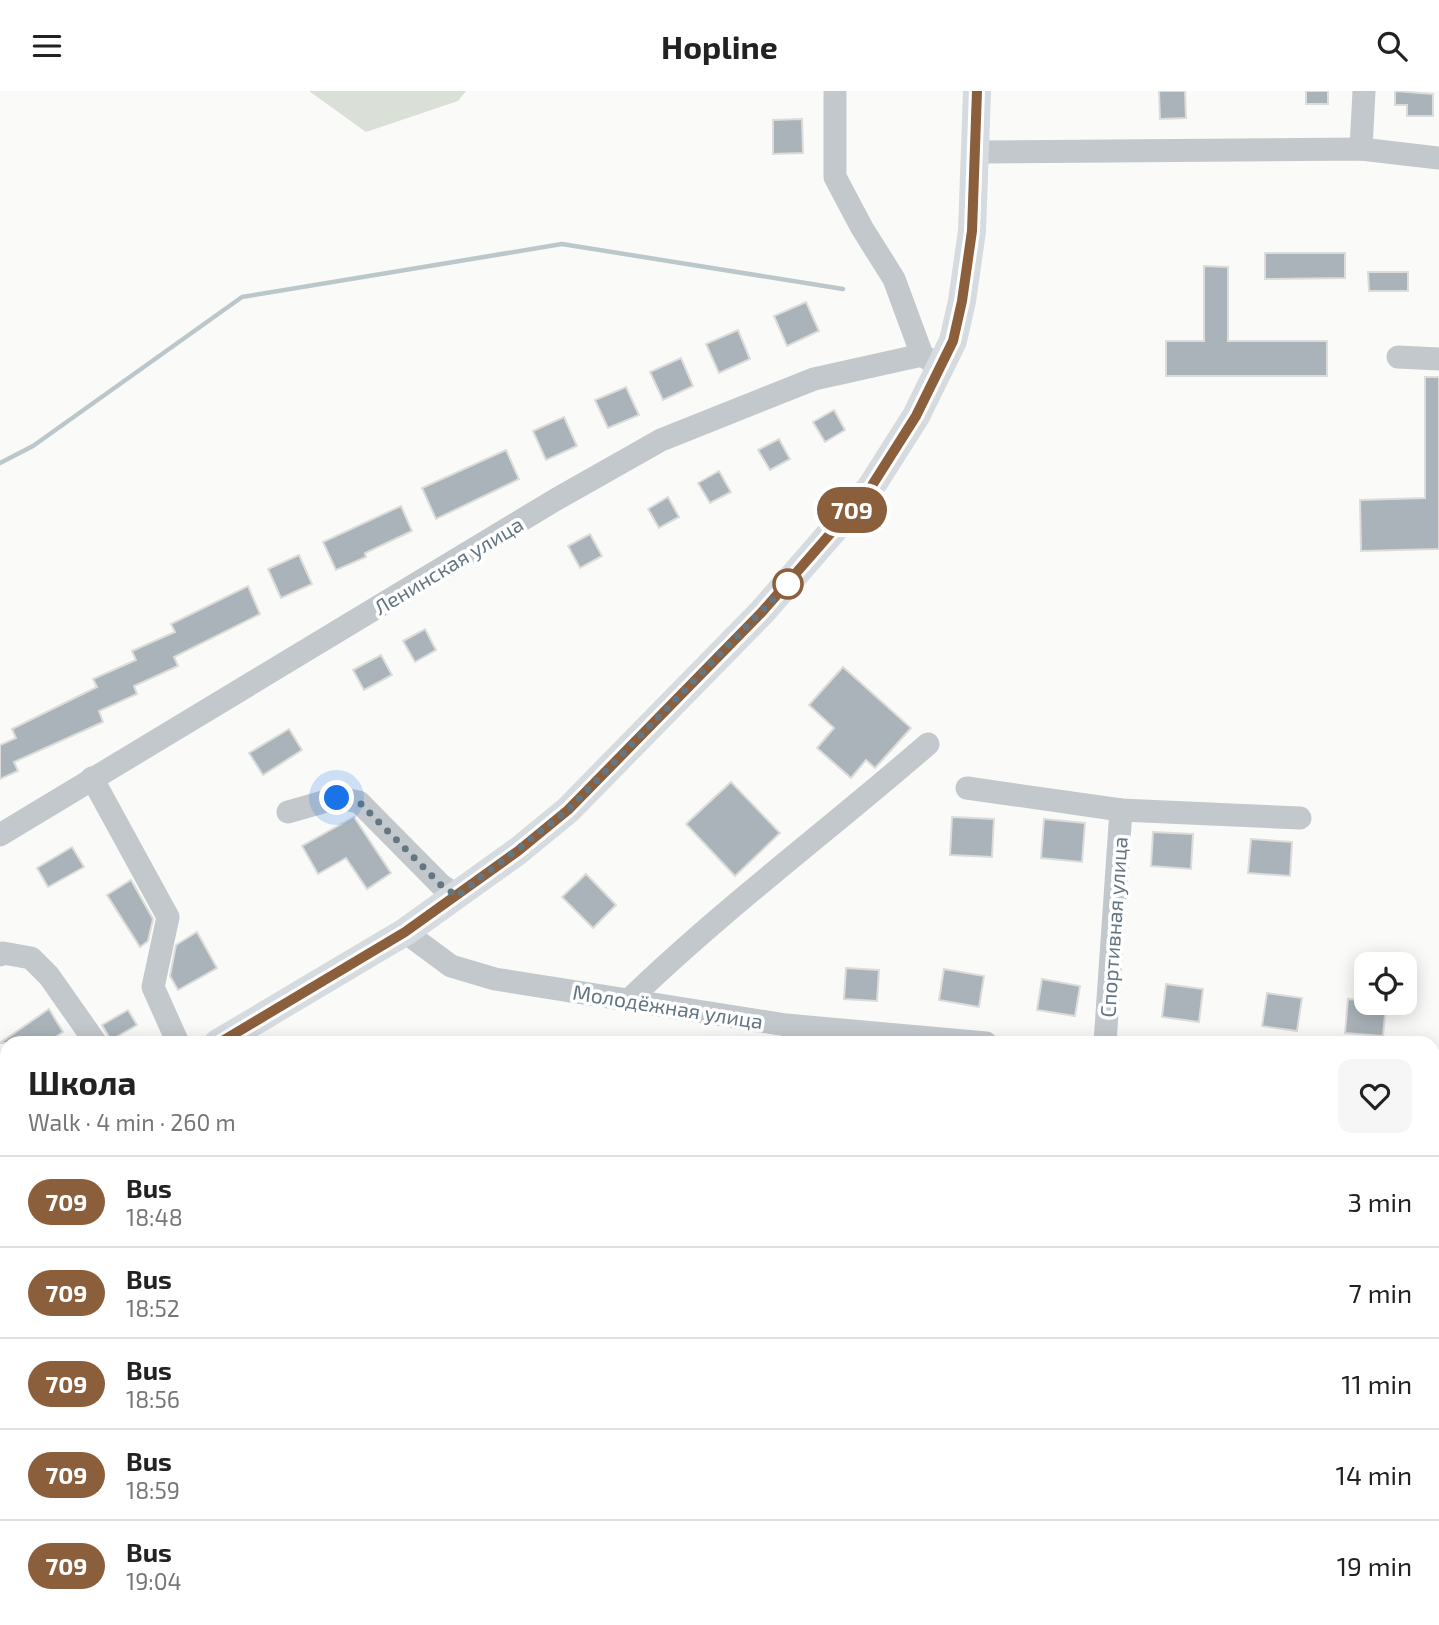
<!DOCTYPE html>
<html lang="en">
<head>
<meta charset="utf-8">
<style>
  :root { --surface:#fff; --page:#f6f6f6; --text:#222; --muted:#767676; --line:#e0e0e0 }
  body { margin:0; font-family:"Exo 2",sans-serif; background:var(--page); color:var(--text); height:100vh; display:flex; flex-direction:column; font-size:26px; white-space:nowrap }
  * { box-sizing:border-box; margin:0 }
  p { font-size:23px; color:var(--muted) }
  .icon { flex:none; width:38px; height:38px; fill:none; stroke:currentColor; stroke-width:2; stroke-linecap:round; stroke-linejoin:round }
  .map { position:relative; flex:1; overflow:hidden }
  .side { position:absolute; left:0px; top:945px; width:1440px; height:590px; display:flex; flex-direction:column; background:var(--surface); border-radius:21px 21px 0 0; box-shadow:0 4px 18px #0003 }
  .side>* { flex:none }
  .badge { padding:0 14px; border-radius:23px; font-size:24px; line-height:46px }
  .buttons { position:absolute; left:1354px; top:861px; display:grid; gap:14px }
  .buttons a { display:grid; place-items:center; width:63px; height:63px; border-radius:14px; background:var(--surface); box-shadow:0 4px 18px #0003; font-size:35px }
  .you { position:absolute; width:35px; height:35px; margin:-18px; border:5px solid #fff; border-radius:50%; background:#1a73e8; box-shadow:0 0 0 10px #1a73e833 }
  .map>.badge { position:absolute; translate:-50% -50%; box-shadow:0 0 0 4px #fff }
  .round { display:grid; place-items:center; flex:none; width:74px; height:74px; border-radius:14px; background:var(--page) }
  .summary { display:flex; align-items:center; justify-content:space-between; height:119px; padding:0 28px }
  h1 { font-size:33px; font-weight:700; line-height:52px }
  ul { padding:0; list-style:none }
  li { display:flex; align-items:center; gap:21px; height:91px; padding:0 28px; border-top:2px solid var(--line) }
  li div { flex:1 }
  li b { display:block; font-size:26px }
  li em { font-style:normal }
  li .badge { min-width:77px; font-weight:700; text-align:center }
  header { display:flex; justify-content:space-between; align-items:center; height:91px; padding:0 28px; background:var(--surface); font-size:32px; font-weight:700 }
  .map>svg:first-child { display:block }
  .green { fill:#dadfd7 }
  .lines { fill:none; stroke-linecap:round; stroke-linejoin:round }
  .stream { stroke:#bbc7cb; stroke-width:4.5 }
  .building { fill:#aab3b9; stroke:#dcdcda; stroke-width:2 }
  .minor { stroke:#c3c8cc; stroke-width:23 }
  .major { stroke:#d6dbdf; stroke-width:28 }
  .line-casing { stroke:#fff; stroke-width:16 }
  .line { stroke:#8b5e3c; stroke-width:10 }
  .walk { stroke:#657683; stroke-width:7; stroke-dasharray:0 12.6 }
  .stop-dot { fill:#fff; stroke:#8b5e3c; stroke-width:3.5 }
  .labels { text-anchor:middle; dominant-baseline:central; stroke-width:7; stroke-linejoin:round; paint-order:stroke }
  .street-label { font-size:21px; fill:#657683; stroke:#fff }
</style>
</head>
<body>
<header><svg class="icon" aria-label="menu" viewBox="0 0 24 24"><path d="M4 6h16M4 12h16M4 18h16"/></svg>Hopline<svg class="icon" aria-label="search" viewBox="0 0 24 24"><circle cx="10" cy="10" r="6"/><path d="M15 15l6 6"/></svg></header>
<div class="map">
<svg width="1439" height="1534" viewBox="0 0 1439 1534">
  <rect width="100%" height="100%" fill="#fafaf8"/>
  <!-- green -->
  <path class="green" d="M 309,0 L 466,0 L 458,10 L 366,41 Z"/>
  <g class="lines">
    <!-- stream -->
    <path class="stream" d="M 0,372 L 33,355 L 242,206 L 562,153 L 843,198"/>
  </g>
  <!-- building -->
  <g class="building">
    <path d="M 1159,0 L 1185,0 L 1186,27 L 1160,28 Z"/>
    <rect x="1306" y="0" width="22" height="13"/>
    <path d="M 1395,0 L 1433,3 L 1433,25 L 1407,25 L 1407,14 L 1395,14 Z"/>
    <path d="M 802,28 L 803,62 L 773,63 L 773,29 Z"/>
    <path d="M 1265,162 L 1345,162 L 1345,187 L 1265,188 Z"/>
    <path d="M 1204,175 L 1228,176 L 1228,250 L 1327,250 L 1327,285 L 1166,285 L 1166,250 L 1204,250 Z"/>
    <path d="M 1368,181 L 1408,181 L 1408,200 L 1369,200 Z"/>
    <path d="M 806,211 L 819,240 L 787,255 L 774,225 Z"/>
    <path d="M 738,239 L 750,268 L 719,282 L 706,253 Z"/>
    <path d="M 681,267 L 693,295 L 663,309 L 650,281 Z"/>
    <path d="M 1425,286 L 1439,286 L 1439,458 L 1361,460 L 1360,409 L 1425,407 Z"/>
    <path d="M 626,296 L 639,324 L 608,337 L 595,309 Z"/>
    <path d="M 834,319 L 845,339 L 825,351 L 813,331 Z"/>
    <path d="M 564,326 L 577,355 L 546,369 L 533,340 Z"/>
    <path d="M 779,348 L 790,368 L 770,379 L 758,359 Z"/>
    <path d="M 506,359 L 519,388 L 436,428 L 422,397 Z"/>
    <path d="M 719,380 L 731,401 L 710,412 L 698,392 Z"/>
    <path d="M 668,406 L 679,426 L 659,437 L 648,418 Z"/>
    <path d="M 401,415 L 412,440 L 365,462 L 366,466 L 336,479 L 323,451 Z"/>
    <path d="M 590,443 L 602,465 L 580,477 L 568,455 Z"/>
    <path d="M 299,464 L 312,493 L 281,507 L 268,478 Z"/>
    <path d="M 248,495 L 260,523 L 174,566 L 178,575 L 134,595 L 137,603 L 99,620 L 103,631 L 14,671 L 18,680 L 0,688 L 0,654 L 16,647 L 12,638 L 97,596 L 93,588 L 136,569 L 132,560 L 175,541 L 171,533 Z"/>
    <path d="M 425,538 L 436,559 L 415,571 L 403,550 Z"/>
    <path d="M 381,564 L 392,584 L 364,599 L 353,579 Z"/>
    <path d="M 843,576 L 911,637 L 875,677 L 866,669 L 851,687 L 817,657 L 834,637 L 809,614 Z"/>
    <path d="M 289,638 L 302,659 L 263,684 L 249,662 Z"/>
    <path d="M 731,691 L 780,742 L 735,785 L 686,733 Z"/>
    <path d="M 354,726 L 391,782 L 367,798 L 346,767 L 318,783 L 302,755 Z"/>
    <path d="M 952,726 L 994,728 L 992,766 L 950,764 Z"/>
    <path d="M 1044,728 L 1085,732 L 1082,771 L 1041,767 Z"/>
    <path d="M 1153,741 L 1193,743 L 1191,778 L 1151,775 Z"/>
    <path d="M 1251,748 L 1292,751 L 1290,785 L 1248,782 Z"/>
    <path d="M 72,756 L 84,776 L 48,796 L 37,777 Z"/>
    <path d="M 586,783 L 616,814 L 593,837 L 562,806 Z"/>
    <path d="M 131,789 L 153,828 L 148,850 L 140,856 L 107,804 Z"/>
    <path d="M 197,841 L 217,877 L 178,899 L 170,885 L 176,854 Z"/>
    <path d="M 846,877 L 879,879 L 877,910 L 844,908 Z"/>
    <path d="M 944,878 L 984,885 L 979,916 L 939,909 Z"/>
    <path d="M 1042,888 L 1080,895 L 1075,925 L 1037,919 Z"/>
    <path d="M 1166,893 L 1203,898 L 1199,931 L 1162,926 Z"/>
    <path d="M 1267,902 L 1302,907 L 1297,940 L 1262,935 Z"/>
    <path d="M 1348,908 L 1386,912 L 1383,945 L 1345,942 Z"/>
    <path d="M 49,918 L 63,941 L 46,952 L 0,952 Z"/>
    <path d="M 128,919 L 137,934 L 111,949 L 102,934 Z"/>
  </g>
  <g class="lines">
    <!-- minor -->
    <g class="minor">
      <path d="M 835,0 L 835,86 L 862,137 L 894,188 L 922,264 L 933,271"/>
      <path d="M 1361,58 L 1364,0"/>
      <path d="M 975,61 L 1361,58 L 1439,67"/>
      <path d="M 1398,266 L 1439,268"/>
      <path d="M 92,687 L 168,826 L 153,896 L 178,952"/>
      <path d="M 967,697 L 1121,719 L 1300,727"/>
      <path d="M 288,721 L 337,707 L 359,711 L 441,794 L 457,805"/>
      <path d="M 0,744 L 555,409 L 661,349 L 814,288 L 922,264"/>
      <path d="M 405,841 L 451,875 L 495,888 L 786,934 L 986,952"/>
      <path d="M 0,864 L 3,862 L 31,867 L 49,885 L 96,952"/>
      <path d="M 629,909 C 723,818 829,739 928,653"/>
      <path d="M 1105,952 L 1121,719"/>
      <path d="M 1433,993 L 1439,995"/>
      <path d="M 0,1360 L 7,1367"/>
      <path d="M 1433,1416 L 1439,1417"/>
      <path d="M 1155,1528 L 1178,1534"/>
      <path d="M 138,1534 L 142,1528"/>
      <path d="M 716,1534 L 721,1528"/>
      <path d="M 914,1534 L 917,1528"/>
    </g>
    <!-- major -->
    <g class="major">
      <path d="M 218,952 L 405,841 L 518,760 L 568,719 L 762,521 L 871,396 L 916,325 L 953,250 L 962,210 L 972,140 L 977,0"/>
      <path d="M 0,1079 L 7,1074"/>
    </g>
  </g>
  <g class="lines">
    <!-- line casing -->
    <g class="line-casing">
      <path id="line" d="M 219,952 L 405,841 L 518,760 L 568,719 L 762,521 L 871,396 L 916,325 L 953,250 L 962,210 L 972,140 L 977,0"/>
    </g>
    <!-- line -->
    <use href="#line" class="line"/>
    <!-- walk -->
    <path class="walk" d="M 337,707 L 359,711 L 441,794 L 457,805 L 568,719 L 788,493"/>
  </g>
  <!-- markers -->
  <circle class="stop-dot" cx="788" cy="493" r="14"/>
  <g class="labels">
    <!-- street labels -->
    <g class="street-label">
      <text transform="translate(448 474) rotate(-31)">Ленинская улица</text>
      <text transform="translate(1113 836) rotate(-86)">Спортивная улица</text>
      <text transform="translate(668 915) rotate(9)">Молодёжная улица</text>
    </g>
  </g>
</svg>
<div class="buttons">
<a><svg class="icon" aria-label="locate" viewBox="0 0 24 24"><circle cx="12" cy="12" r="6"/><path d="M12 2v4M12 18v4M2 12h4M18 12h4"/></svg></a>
</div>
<div class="you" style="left:337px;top:707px"></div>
<b class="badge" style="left:852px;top:419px;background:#8b5e3c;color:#fff">709</b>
<section class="side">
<div class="summary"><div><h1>Школа</h1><p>Walk · 4 min · 260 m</p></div><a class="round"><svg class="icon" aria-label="heart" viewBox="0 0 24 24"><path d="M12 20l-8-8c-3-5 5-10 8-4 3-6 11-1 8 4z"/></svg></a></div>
<ul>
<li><span class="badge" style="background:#8b5e3c;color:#fff">709</span><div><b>Bus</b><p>18:48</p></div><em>3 min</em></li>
<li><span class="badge" style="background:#8b5e3c;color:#fff">709</span><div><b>Bus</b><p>18:52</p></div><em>7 min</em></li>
<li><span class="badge" style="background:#8b5e3c;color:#fff">709</span><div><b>Bus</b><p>18:56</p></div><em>11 min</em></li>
<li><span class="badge" style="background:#8b5e3c;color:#fff">709</span><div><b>Bus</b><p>18:59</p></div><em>14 min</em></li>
<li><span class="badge" style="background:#8b5e3c;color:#fff">709</span><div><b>Bus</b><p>19:04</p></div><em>19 min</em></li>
</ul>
</section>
</div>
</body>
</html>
